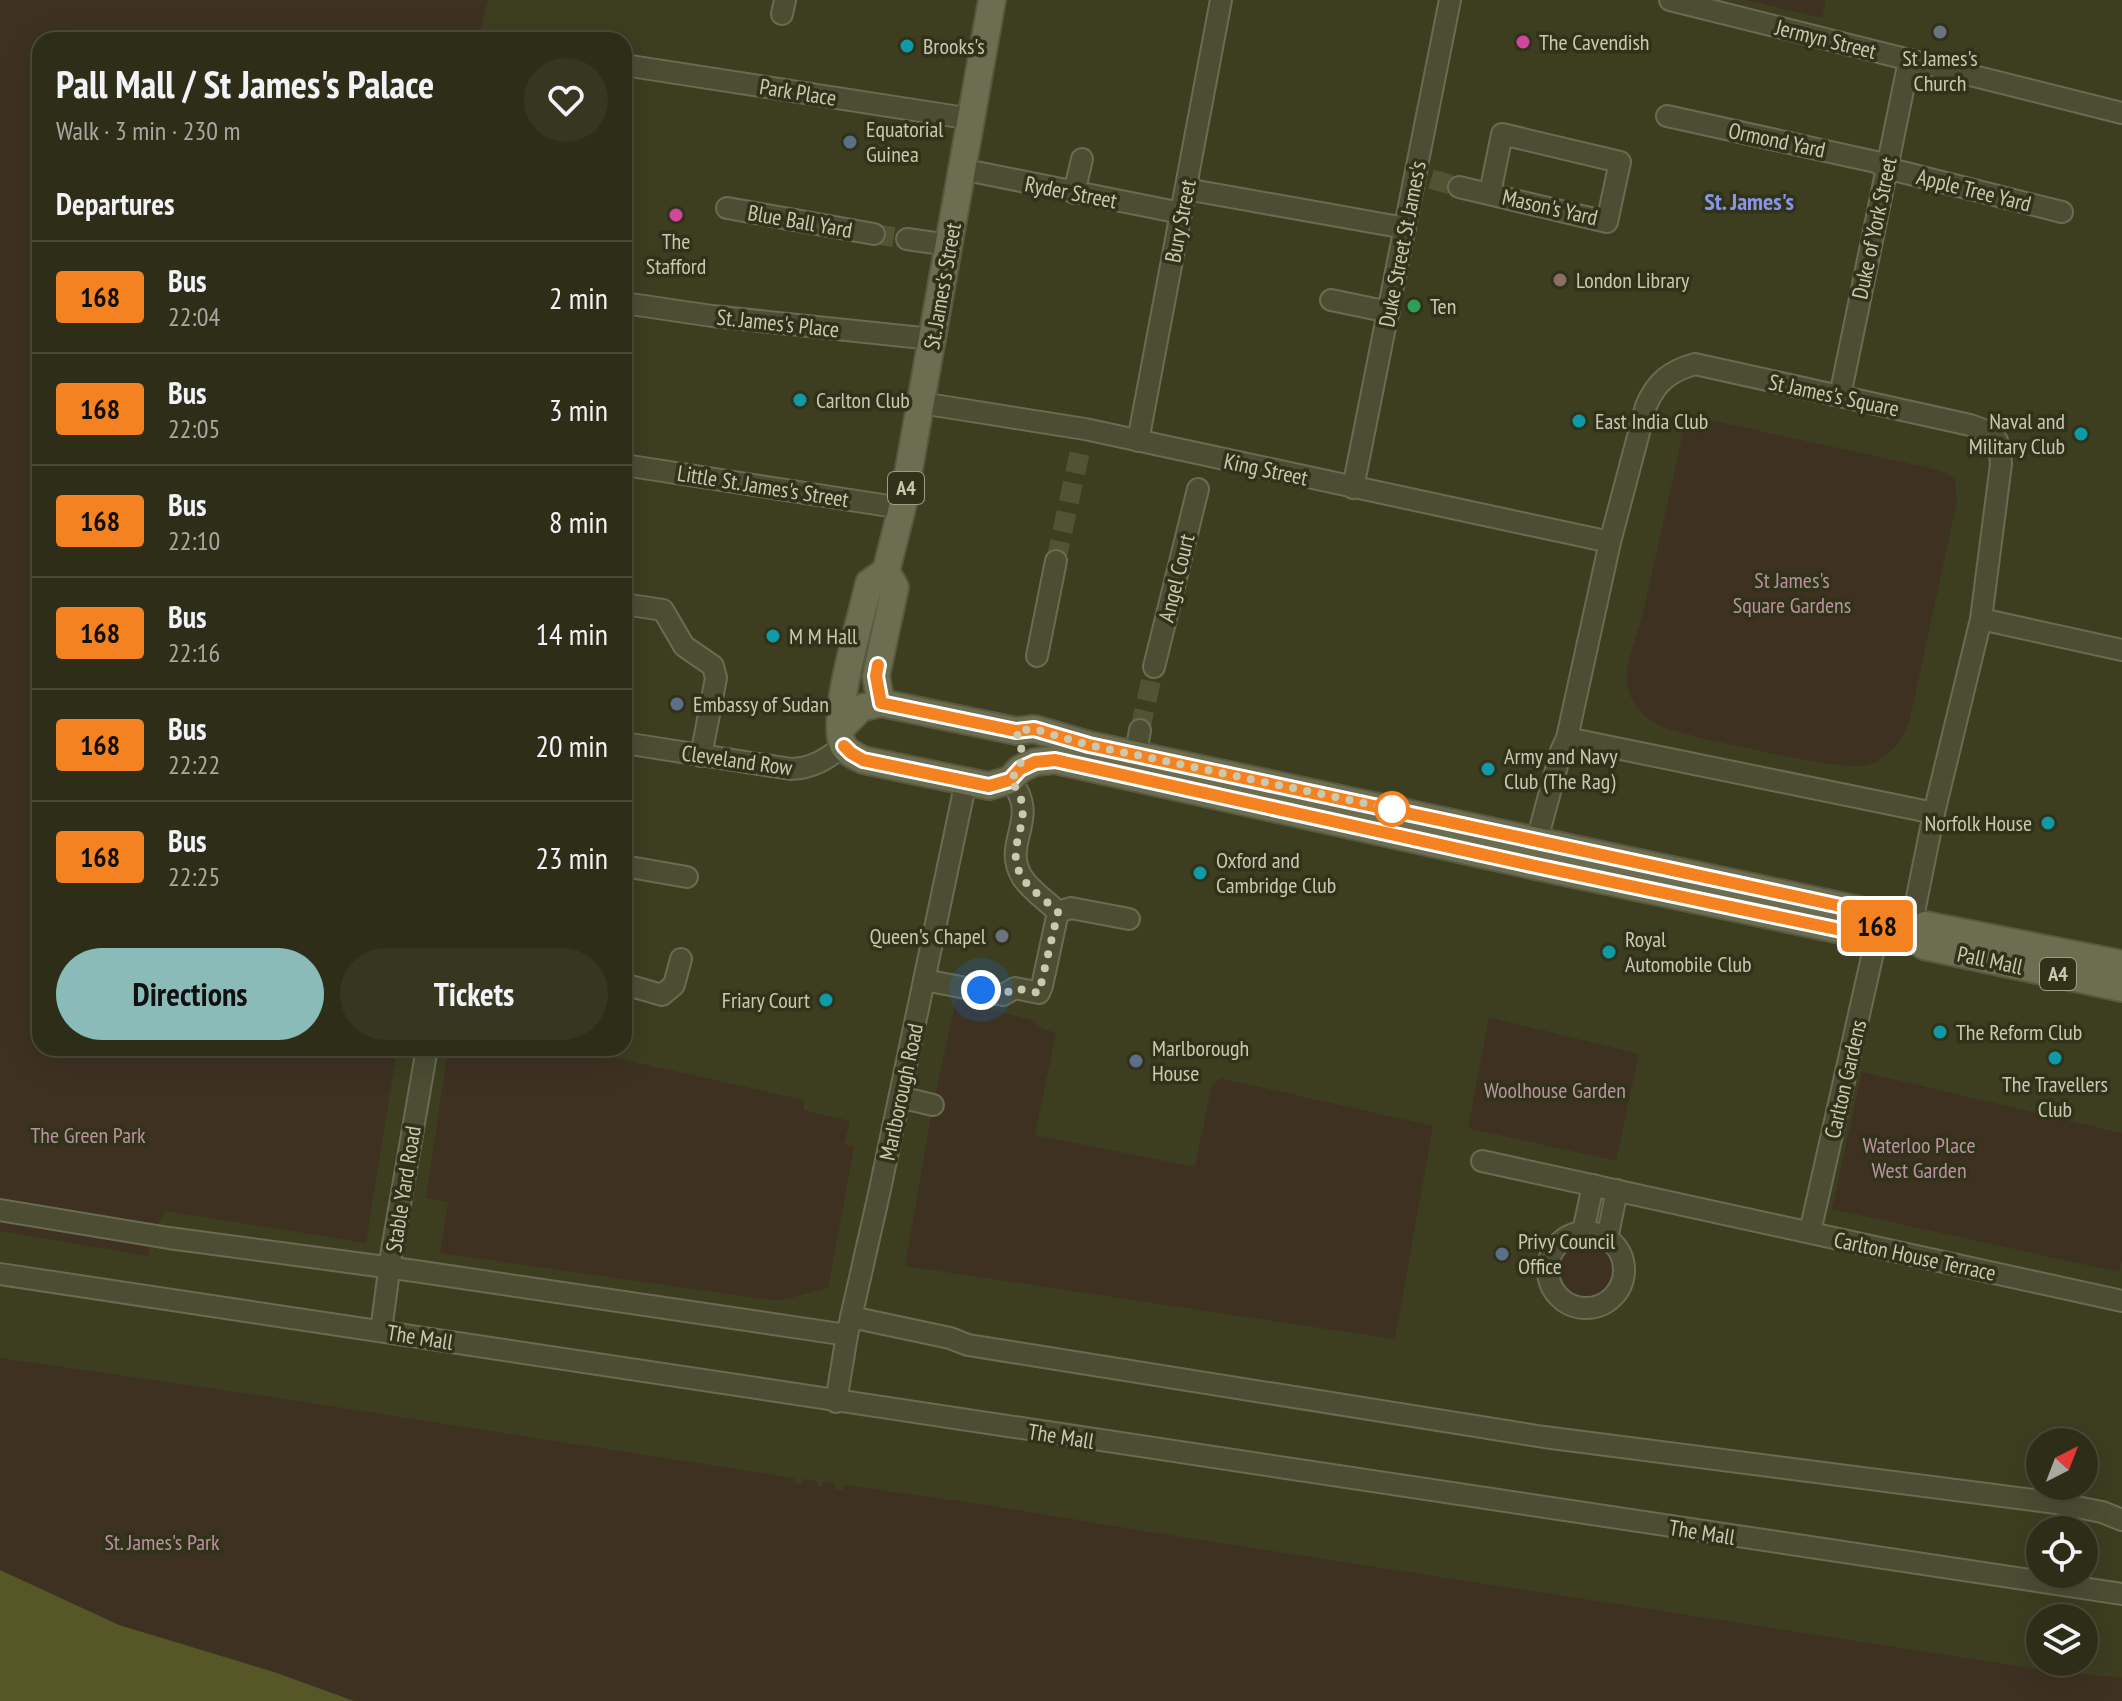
<!DOCTYPE html>
<html lang="en">
<head>
<meta charset="utf-8">
<style>
  :root { --surface:#2e2e18; --page:#363621; --text:#f1f3f6; --muted:#a7a8a2; --line:#494a37; --accent:#8bbbb9 }
  body { margin:0; font-family:"PT Sans Narrow",sans-serif; background:var(--page); color:var(--text); height:100vh; display:flex; flex-direction:column; font-size:30px; white-space:nowrap }
  * { box-sizing:border-box; margin:0 }
  p { font-size:26px; color:var(--muted) }
  .icon { flex:none; width:44px; height:44px; fill:none; stroke:currentColor; stroke-width:2; stroke-linecap:round; stroke-linejoin:round }
  .map { position:relative; flex:1; overflow:hidden }
  .panel { position:absolute; left:32px; top:32px; width:600px; height:1024px; display:flex; flex-direction:column; background:var(--surface); border-radius:24px; box-shadow:0 8px 32px #0002,0 0 0 2px var(--line) }
  .panel>* { flex:none }
  .badge { padding:0 16px; border-radius:6px; font-size:28px; line-height:52px }
  .needle { width:52px; rotate:42deg }
  .fabs { position:absolute; left:2026px; top:1428px; display:grid; gap:16px }
  .fabs a { display:grid; place-items:center; width:72px; height:72px; border-radius:50%; background:var(--surface); box-shadow:0 8px 32px #0002,0 0 0 2px var(--line); font-size:40px }
  .you { position:absolute; width:40px; height:40px; margin:-20px; border:6px solid #fff; border-radius:50%; background:#1a73e8; box-shadow:0 0 0 12px #1a73e833 }
  .map>.badge { position:absolute; translate:-50% -50%; box-shadow:0 0 0 4px #fff }
  h2 { padding:0 24px; font-size:30px; line-height:72px }
  .round { display:grid; place-items:center; flex:none; width:84px; height:84px; border-radius:42px; background:var(--page) }
  .head { display:flex; align-items:center; justify-content:space-between; height:136px; padding:0 24px }
  h1 { font-size:38px; font-weight:600; line-height:60px }
  .primary-button { display:flex; gap:16px; margin-top:auto; padding:16px 24px }
  .primary-button a { flex:1; height:92px; border-radius:48px; background:var(--accent); color:#111; font-size:32px; font-weight:600; line-height:92px; text-align:center }
  .primary-button a+a { background:var(--page); color:var(--text) }
  ul { padding:0; list-style:none }
  li { display:flex; align-items:center; gap:24px; height:112px; padding:0 24px; border-top:2px solid var(--line) }
  li div { flex:1 }
  li b { display:block; font-size:30px }
  li em { font-style:normal }
  li .badge { min-width:88px; font-weight:700; text-align:center }
  .map>svg:first-child { display:block }
  .green { fill:#3e3122 }
  .water { fill:#565627 }
  .lines { fill:none; stroke-linecap:round; stroke-linejoin:round }
  .minor-tunnel { stroke:#525235; stroke-width:20; stroke-dasharray:20 10; stroke-linecap:butt }
  .minor-casing { stroke:#6a6b52; stroke-width:24 }
  .major-casing { stroke:#585941; stroke-width:30 }
  .minor { stroke:#4d4d34; stroke-width:20 }
  .major { stroke:#6d6d52; stroke-width:26 }
  .line-casing { stroke:#fff; stroke-width:18 }
  .line { stroke:#f58220; stroke-width:12 }
  .walk { stroke:#c8c9af; stroke-width:8; stroke-dasharray:0 14.4 }
  .worship-dot { fill:#6b7280; stroke:#31321a; stroke-width:3 }
  .hotel-dot { fill:#d1479c; stroke:#31321a; stroke-width:3 }
  .culture-dot { fill:#0f9aa8; stroke:#31321a; stroke-width:3 }
  .service-dot { fill:#5c6f8a; stroke:#31321a; stroke-width:3 }
  .education-dot { fill:#8d6e63; stroke:#31321a; stroke-width:3 }
  .leisure-dot { fill:#2e9e5b; stroke:#31321a; stroke-width:3 }
  .stop-dot { fill:#fff; stroke:#f58220; stroke-width:4 }
  .labels { text-anchor:middle; dominant-baseline:central; stroke-width:7; stroke-linejoin:round; paint-order:stroke }
  .shield { fill:#31321a; stroke:#9b9c82; stroke-width:2 }
  .shield-label { font-size:20px; font-weight:bold; fill:#c8c9af }
  .street-label { font-size:22px; fill:#c8c9af; stroke:#31321a }
  .poi-label { font-size:22px; fill:#c8c9af; stroke:#31321a; text-anchor:start }
  .park-label { font-size:22px; fill:#ba92a0; stroke:#31321a }
  .neighbourhood-label { font-size:24px; font-weight:bold; fill:#8995e8; stroke:#31321a }
</style>
</head>
<body>
<div class="map">
<svg width="2122" height="1701" viewBox="0 0 2122 1701">
  <rect width="100%" height="100%" fill="#3d3d20"/>
  <!-- green -->
  <g class="green">
    <path d="M 0,0 L 488,0 L 478,40 L 40,40 L 40,1048 L 397,1048 L 366,1243 L 166,1211 L 152,1234 L 148,1256 L 0,1231 Z"/>
    <path d="M 1746,0 L 1826,0 L 1822,18 Z"/>
    <path d="M 1700,418 L 1929,468 L 1946,473 L 1955,480 L 1957,501 L 1909,723 C 1899,744 1886,762 1862,766 C 1840,770 1681,736 1659,725 C 1646,719 1635,708 1630,695 C 1627,688 1626,678 1627,671 C 1630,651 1639,631 1643,612 C 1657,552 1670,492 1683,433 L 1689,424 Z"/>
    <path d="M 956,1000 L 1031,1020 L 1041,1028 L 1056,1033 L 1035,1135 L 1195,1167 L 1211,1088 L 1220,1078 L 1433,1126 L 1395,1339 L 905,1266 L 933,1105 Z"/>
    <path d="M 1489,1017 L 1639,1054 L 1616,1161 L 1468,1128 Z"/>
    <path d="M 448,1048 L 571,1048 L 804,1100 L 804,1110 L 850,1121 L 844,1144 L 854,1147 L 828,1288 L 778,1301 L 440,1253 L 448,1202 L 426,1198 Z"/>
    <path d="M 1862,1072 L 2122,1133 L 2122,1260 L 2119,1272 L 1832,1209 Z"/>
    <circle cx="1586" cy="1270" r="29"/>
    <path d="M 0,1358 L 271,1397 L 795,1478 L 795,1483 L 802,1484 L 803,1479 L 817,1481 L 817,1486 L 822,1487 L 823,1482 L 835,1484 L 835,1489 L 843,1490 L 844,1485 L 987,1505 L 1175,1536 L 2037,1669 L 2122,1678 L 2122,1701 L 0,1701 Z"/>
  </g>
  <!-- water -->
  <path class="water" d="M 0,1570 L 119,1625 L 274,1672 L 354,1701 L 0,1701 Z"/>
  <g class="lines">
    <!-- minor-tunnel -->
    <g class="minor-tunnel">
      <path d="M 1431,179 L 1459,187"/>
      <path d="M 874,234 L 907,239"/>
      <path d="M 1056,561 L 1081,446"/>
      <path d="M 1140,730 L 1154,667"/>
    </g>
    <!-- minor casing -->
    <g class="minor-casing">
      <g id="minor">
        <path d="M 1670,0 L 2122,113"/>
        <path d="M 782,14 L 785,0"/>
        <path d="M 624,65 L 972,119"/>
        <path d="M 1667,116 L 1876,162 L 1886,168 L 2062,212"/>
        <path d="M 961,169 L 1181,213"/>
        <path d="M 1459,187 L 1607,222 L 1620,162 L 1502,134 L 1490,193"/>
        <path d="M 1186,189 L 1405,228"/>
        <path d="M 1074,193 L 1082,159"/>
        <path d="M 727,208 L 874,234"/>
        <path d="M 907,239 L 949,245"/>
        <path d="M 1331,300 L 1389,312"/>
        <path d="M 624,303 L 712,316 L 932,339"/>
        <path d="M 1840,396 L 1909,61"/>
        <path d="M 921,403 L 1085,429 L 1610,542"/>
        <path d="M 1138,441 L 1221,0"/>
        <path d="M 624,465 L 902,508"/>
        <path d="M 1353,488 L 1450,0"/>
        <path d="M 624,604 L 663,610 L 684,646 L 713,666 L 716,678 L 701,756"/>
        <path d="M 1981,619 L 2122,650"/>
        <path d="M 1037,656 L 1056,561"/>
        <path d="M 1154,667 L 1198,489"/>
        <path d="M 1567,738 L 1934,813"/>
        <path d="M 624,743 L 791,769 C 814,768 826,759 844,746"/>
        <path d="M 1136,754 L 1140,730"/>
        <path d="M 1533,855 L 1561,751 L 1567,738 L 1610,542 L 1646,406 C 1656,382 1670,371 1695,364 L 1970,425 C 1996,434 1999,435 2001,464 L 1981,619 L 1934,813 L 1910,932"/>
        <path d="M 624,866 L 687,877"/>
        <path d="M 1058,912 L 1071,908 L 1129,919"/>
        <path d="M 924,980 L 1003,995 L 1015,988 L 1039,993 L 1042,986 L 1058,912 C 1046,900 1031,891 1022,877 C 1001,842 1042,818 1010,780"/>
        <path d="M 624,984 L 662,995 L 674,985 L 681,959"/>
        <path d="M 900,1097 L 933,1105"/>
        <path d="M 1482,1161 L 2122,1301"/>
        <path d="M 0,1210 L 169,1238 L 415,1271 L 847,1335"/>
        <path d="M 1583,1232 L 1593,1185"/>
        <path d="M 1810,1232 L 1879,926"/>
        <circle cx="1586" cy="1270" r="38"/>
        <path d="M 1607,1239 L 1617,1190"/>
        <path d="M 0,1274 L 2122,1594"/>
        <path d="M 851,1317 L 950,1338 L 968,1345 L 1544,1437 L 2056,1503 L 2102,1512 L 2122,1520"/>
        <path d="M 381,1331 L 391,1256 L 427,1048"/>
        <path d="M 836,1402 L 847,1335 L 879,1194 L 966,781"/>
      </g>
    </g>
    <!-- major casing -->
    <g class="major-casing">
      <g id="major">
        <path d="M 992,0 L 902,508 L 886,571 L 869,583 C 862,616 830,718 843,745 C 847,753 856,756 863,760 L 989,786 L 1010,780 L 1020,769 L 1035,762 L 1055,760 L 1531,865 L 1855,933 L 1879,926"/>
        <path d="M 881,703 L 876,676 L 895,587 L 886,571"/>
        <path d="M 842,727 L 861,708 L 881,703 L 1016,731 L 1034,729 L 1089,745 L 1859,910 L 1879,926 L 1910,932 L 1924,946 L 2122,988"/>
        <path d="M 1910,932 L 1925,925 L 2122,964"/>
      </g>
    </g>
    <!-- minor -->
    <use href="#minor" class="minor"/>
    <!-- major -->
    <use href="#major" class="major"/>
  </g>
  <g class="lines">
    <!-- line casing -->
    <g class="line-casing">
      <path id="line" d="M 844,746 L 851,753 L 863,760 L 989,786 L 1010,780 L 1020,769 L 1035,762 L 1055,760 L 1531,865 L 1855,933 L 1879,926 L 1859,910 L 1089,745 L 1034,729 L 1016,731 L 881,703 L 876,676 L 878,665"/>
    </g>
    <!-- line -->
    <use href="#line" class="line"/>
    <!-- walk -->
    <path class="walk" d="M 981,990 L 1003,995 L 1015,988 L 1039,993 L 1058,912 C 1046,900 1031,891 1022,877 C 1001,842 1042,818 1010,780 C 1025,764 1024,752 1016,731 L 1034,729 L 1089,745 L 1392,809"/>
  </g>
  <!-- markers -->
  <g class="worship-dot">
    <circle cx="1940" cy="32" r="8"/>
    <circle cx="1002" cy="936" r="8"/>
  </g>
  <g class="hotel-dot">
    <circle cx="1523" cy="42" r="8"/>
    <circle cx="676" cy="215" r="8"/>
  </g>
  <g class="culture-dot">
    <circle cx="907" cy="46" r="8"/>
    <circle cx="800" cy="400" r="8"/>
    <circle cx="1579" cy="421" r="8"/>
    <circle cx="2081" cy="434" r="8"/>
    <circle cx="773" cy="636" r="8"/>
    <circle cx="1488" cy="769" r="8"/>
    <circle cx="2048" cy="823" r="8"/>
    <circle cx="1200" cy="873" r="8"/>
    <circle cx="1609" cy="952" r="8"/>
    <circle cx="826" cy="1000" r="8"/>
    <circle cx="1940" cy="1032" r="8"/>
    <circle cx="2055" cy="1058" r="8"/>
  </g>
  <g class="service-dot">
    <circle cx="850" cy="142" r="8"/>
    <circle cx="677" cy="704" r="8"/>
    <circle cx="1136" cy="1061" r="8"/>
    <circle cx="1502" cy="1254" r="8"/>
  </g>
  <circle class="education-dot" cx="1560" cy="280" r="8"/>
  <circle class="leisure-dot" cx="1414" cy="306" r="8"/>
  <circle class="stop-dot" cx="1392" cy="809" r="16"/>
  <g class="labels">
    <!-- shield labels -->
    <g class="shield">
      <rect x="888" y="472" width="36" height="32" rx="6"/>
      <rect x="2040" y="958" width="36" height="32" rx="6"/>
    </g>
    <g class="shield-label">
      <text x="906" y="488">A4</text>
      <text x="2058" y="974">A4</text>
    </g>
    <!-- street labels -->
    <g class="street-label">
      <text transform="translate(1826 39) rotate(14)">Jermyn Street</text>
      <text transform="translate(798 92) rotate(9)">Park Place</text>
      <text transform="translate(1777 140) rotate(12)">Ormond Yard</text>
      <text transform="translate(1974 190) rotate(14)">Apple Tree Yard</text>
      <text transform="translate(1071 192) rotate(11)">Ryder Street</text>
      <text transform="translate(1550 207) rotate(13)">Mason's Yard</text>
      <text transform="translate(800 221) rotate(10)">Blue Ball Yard</text>
      <text transform="translate(1180 221) rotate(-79)">Bury Street</text>
      <text transform="translate(1874 228) rotate(-78)">Duke of York Street</text>
      <text transform="translate(1402 244) rotate(-79)">Duke Street St James's</text>
      <text transform="translate(942 286) rotate(-80)">St. James's Street</text>
      <text transform="translate(778 323) rotate(6)">St. James's Place</text>
      <text transform="translate(1834 395) rotate(12)">St James's Square</text>
      <text transform="translate(1266 469) rotate(12)">King Street</text>
      <text transform="translate(763 486) rotate(9)">Little St. James's Street</text>
      <text transform="translate(1176 578) rotate(-76)">Angel Court</text>
      <text transform="translate(737 760) rotate(8)">Cleveland Row</text>
      <text transform="translate(1990 960) rotate(12)">Pall Mall</text>
      <text transform="translate(1845 1079) rotate(-77)">Carlton Gardens</text>
      <text transform="translate(901 1092) rotate(-78)">Marlborough Road</text>
      <text transform="translate(403 1189) rotate(-81)">Stable Yard Road</text>
      <text transform="translate(1915 1256) rotate(12)">Carlton House Terrace</text>
      <text transform="translate(420 1337) rotate(9)">The Mall</text>
      <text transform="translate(1061 1436) rotate(9)">The Mall</text>
      <text transform="translate(1702 1532) rotate(9)">The Mall</text>
    </g>
    <!-- poi labels -->
    <g class="poi-label">
      <text x="1539" y="42">The Cavendish</text>
      <text x="923" y="46">Brooks's</text>
      <text x="1940" y="58" text-anchor="middle">St James's<tspan x="1940" dy="25">Church</tspan></text>
      <text x="866" y="129">Equatorial<tspan x="866" dy="25">Guinea</tspan></text>
      <text x="676" y="241" text-anchor="middle">The<tspan x="676" dy="25">Stafford</tspan></text>
      <text x="1576" y="280">London Library</text>
      <text x="1430" y="306">Ten</text>
      <text x="816" y="400">Carlton Club</text>
      <text x="1595" y="421">East India Club</text>
      <text x="2065" y="421" text-anchor="end">Naval and<tspan x="2065" dy="25">Military Club</tspan></text>
      <text x="789" y="636">M M Hall</text>
      <text x="693" y="704">Embassy of Sudan</text>
      <text x="1504" y="756">Army and Navy<tspan x="1504" dy="25">Club (The Rag)</tspan></text>
      <text x="2032" y="823" text-anchor="end">Norfolk House</text>
      <text x="1216" y="860">Oxford and<tspan x="1216" dy="25">Cambridge Club</tspan></text>
      <text x="986" y="936" text-anchor="end">Queen's Chapel</text>
      <text x="1625" y="939">Royal<tspan x="1625" dy="25">Automobile Club</tspan></text>
      <text x="810" y="1000" text-anchor="end">Friary Court</text>
      <text x="1956" y="1032">The Reform Club</text>
      <text x="1152" y="1048">Marlborough<tspan x="1152" dy="25">House</tspan></text>
      <text x="2055" y="1084" text-anchor="middle">The Travellers<tspan x="2055" dy="25">Club</tspan></text>
      <text x="1518" y="1241">Privy Council<tspan x="1518" dy="25">Office</tspan></text>
    </g>
    <!-- park labels -->
    <g class="park-label">
      <text x="1792" y="580">St James's<tspan x="1792" dy="25">Square Gardens</tspan></text>
      <text x="1555" y="1090">Woolhouse Garden</text>
      <text x="88" y="1135">The Green Park</text>
      <text x="1919" y="1145">Waterloo Place<tspan x="1919" dy="25">West Garden</tspan></text>
      <text x="162" y="1542">St. James's Park</text>
    </g>
    <!-- neighbourhood labels -->
    <g class="neighbourhood-label">
      <text x="1749" y="201">St. James's</text>
    </g>
  </g>
</svg>
<div class="fabs">
<a><svg class="needle" viewBox="-14 -14 28 28"><path d="M0-13l5 13h-10z" fill="#e53935"/><path d="M0 13l5-13h-10z" fill="#a7a8a2"/></svg></a>
<a><svg class="icon" aria-label="locate" viewBox="0 0 24 24"><circle cx="12" cy="12" r="6"/><path d="M12 2v4M12 18v4M2 12h4M18 12h4"/></svg></a>
<a><svg class="icon" aria-label="layers" viewBox="0 0 24 24"><path d="M12 4l9 5-9 5-9-5zM3 14l9 5 9-5"/></svg></a>
</div>
<div class="you" style="left:981px;top:990px"></div>
<b class="badge" style="left:1877px;top:926px;background:#f58220;color:#111">168</b>
<section class="panel">
<div class="head"><div><h1>Pall Mall / St James's Palace</h1><p>Walk · 3 min · 230 m</p></div><a class="round"><svg class="icon" aria-label="heart" viewBox="0 0 24 24"><path d="M12 20l-8-8c-3-5 5-10 8-4 3-6 11-1 8 4z"/></svg></a></div>
<h2>Departures</h2>
<ul>
<li><span class="badge" style="background:#f58220;color:#111">168</span><div><b>Bus</b><p>22:04</p></div><em>2 min</em></li>
<li><span class="badge" style="background:#f58220;color:#111">168</span><div><b>Bus</b><p>22:05</p></div><em>3 min</em></li>
<li><span class="badge" style="background:#f58220;color:#111">168</span><div><b>Bus</b><p>22:10</p></div><em>8 min</em></li>
<li><span class="badge" style="background:#f58220;color:#111">168</span><div><b>Bus</b><p>22:16</p></div><em>14 min</em></li>
<li><span class="badge" style="background:#f58220;color:#111">168</span><div><b>Bus</b><p>22:22</p></div><em>20 min</em></li>
<li><span class="badge" style="background:#f58220;color:#111">168</span><div><b>Bus</b><p>22:25</p></div><em>23 min</em></li>
</ul>
<div class="primary-button"><a>Directions</a><a>Tickets</a></div>
</section>
</div>
</body>
</html>
